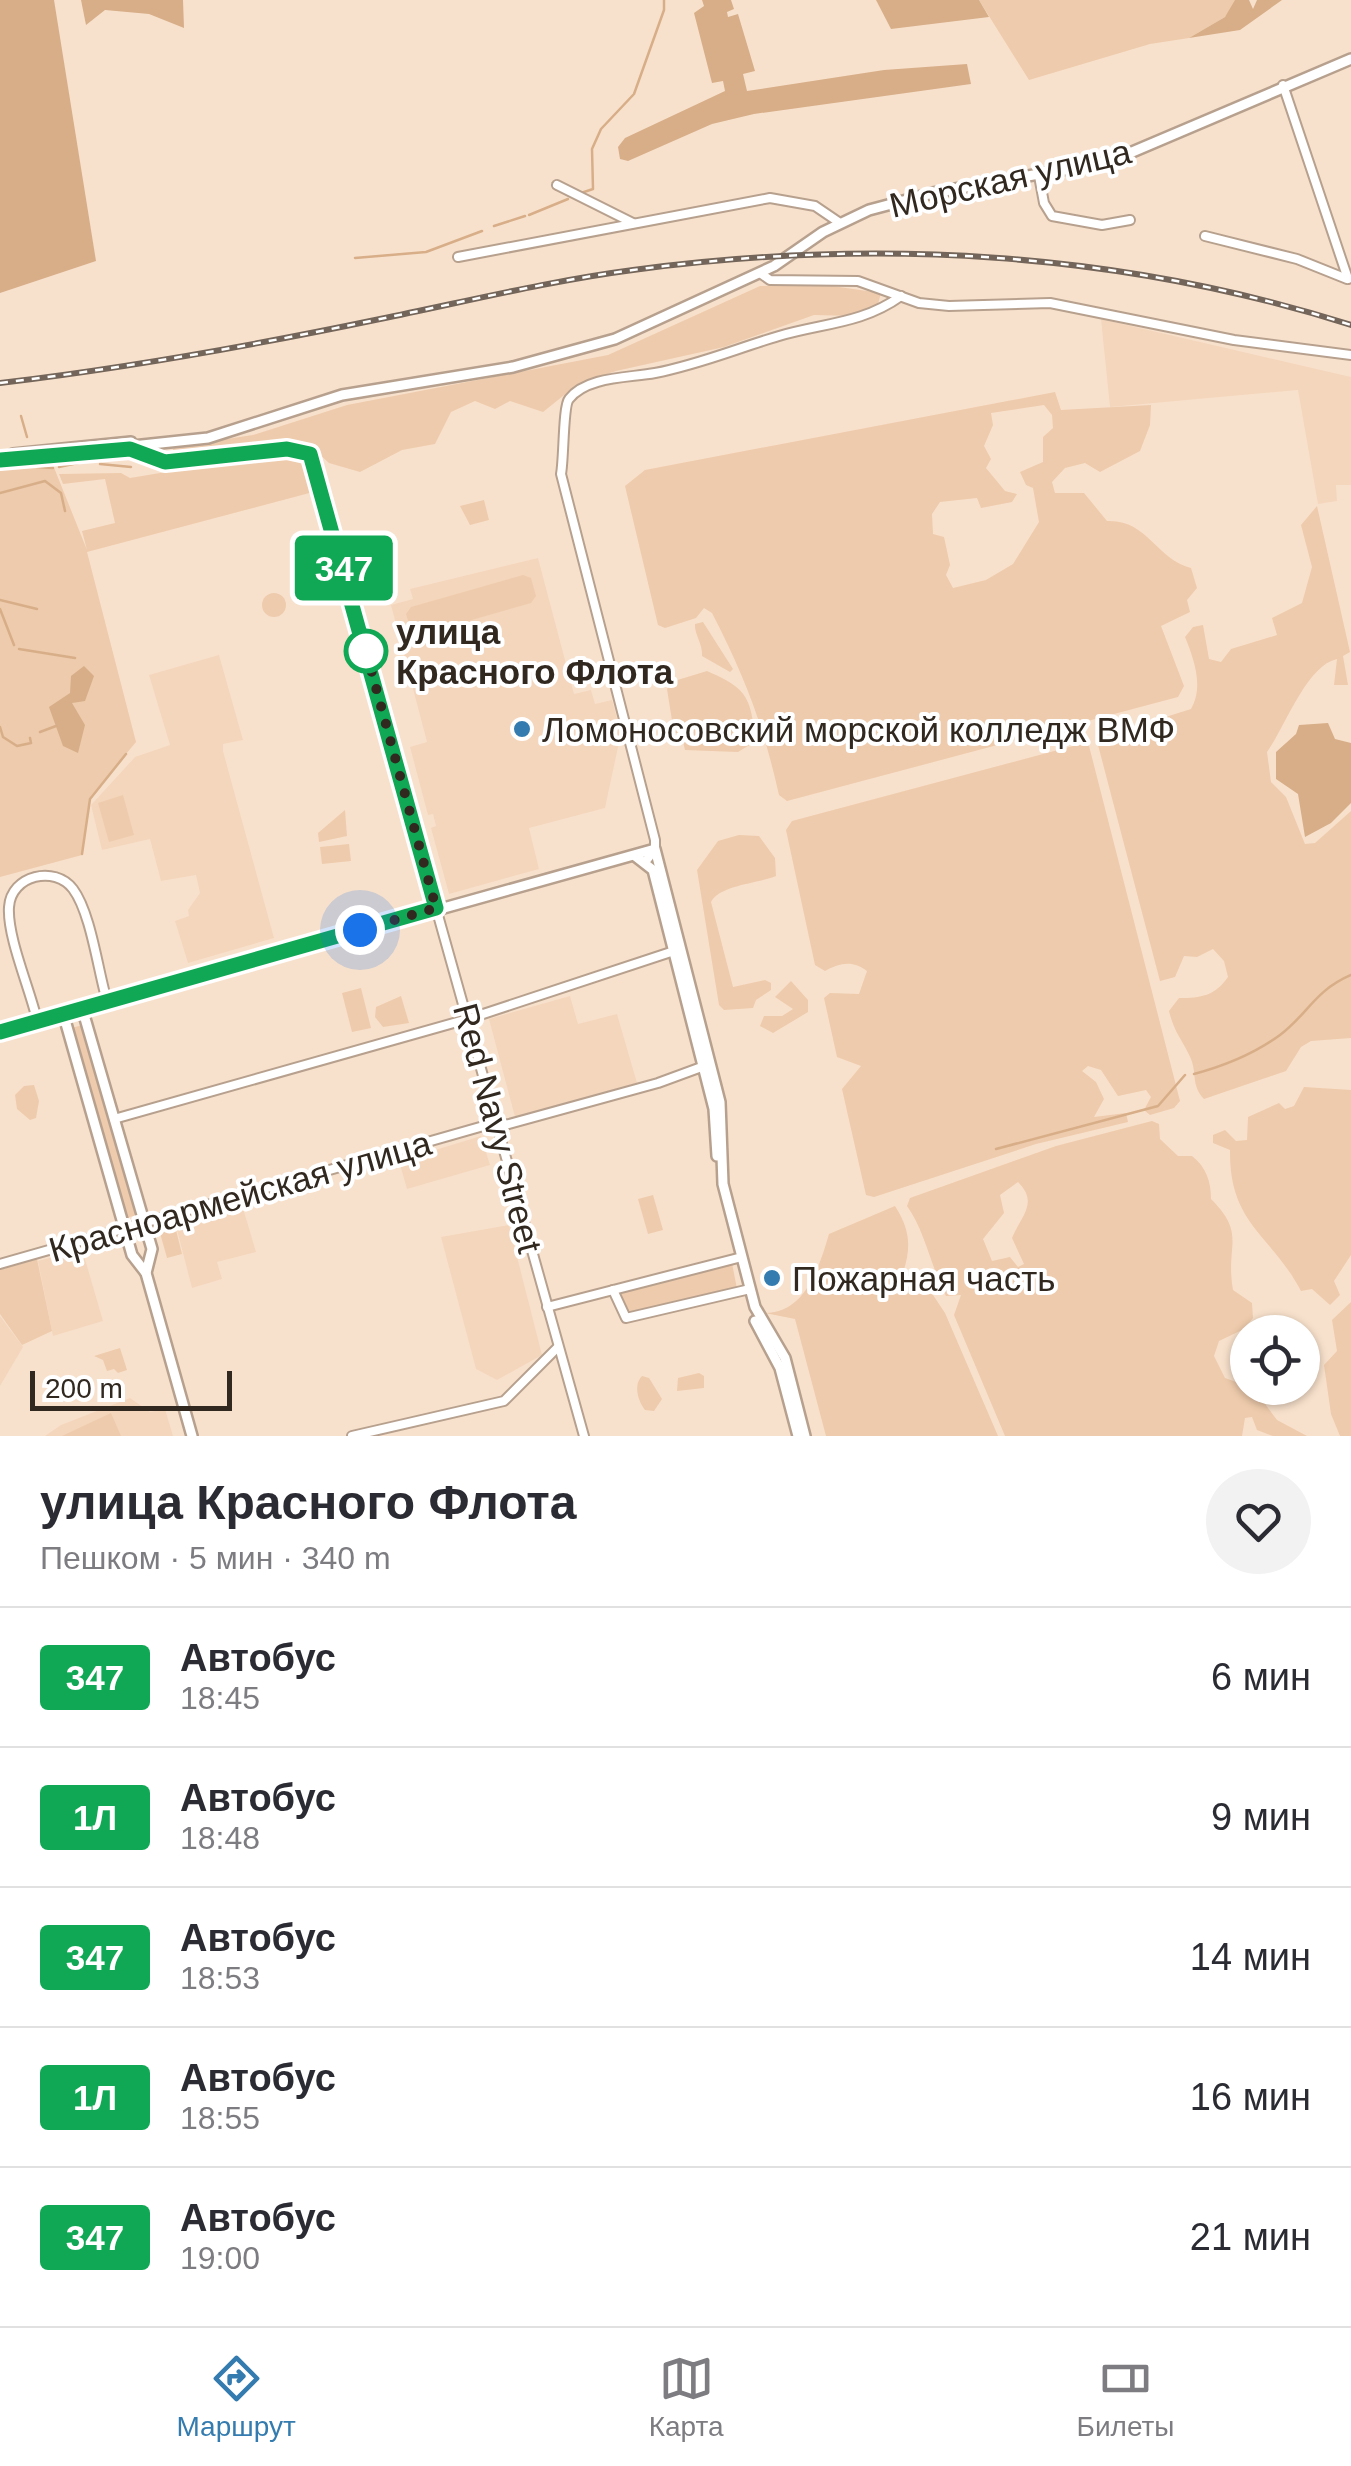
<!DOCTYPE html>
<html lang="ru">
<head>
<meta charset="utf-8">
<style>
  :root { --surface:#fff; --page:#f2f2f3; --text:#2b2b33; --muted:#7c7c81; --line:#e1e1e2; --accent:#347cb0 }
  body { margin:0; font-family:Helvetica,sans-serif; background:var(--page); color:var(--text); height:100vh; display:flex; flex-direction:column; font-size:38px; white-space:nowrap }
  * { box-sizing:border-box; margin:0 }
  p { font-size:32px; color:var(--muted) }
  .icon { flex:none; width:55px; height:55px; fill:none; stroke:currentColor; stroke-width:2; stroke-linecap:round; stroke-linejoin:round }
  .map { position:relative; height:1436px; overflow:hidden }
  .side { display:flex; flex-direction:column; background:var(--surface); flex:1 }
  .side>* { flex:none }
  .badge { padding:0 20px; border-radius:8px; font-size:35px; line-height:65px }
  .tools { position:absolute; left:1230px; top:1315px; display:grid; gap:20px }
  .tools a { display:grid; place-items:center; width:90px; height:90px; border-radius:50%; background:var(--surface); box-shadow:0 2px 8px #0004; font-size:50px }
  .scale { position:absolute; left:30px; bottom:25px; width:202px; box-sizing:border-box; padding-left:10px; border:5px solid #312820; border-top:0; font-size:28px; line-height:35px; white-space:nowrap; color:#312820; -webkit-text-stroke:8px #fff; paint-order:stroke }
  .you { position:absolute; width:50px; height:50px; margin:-25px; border:8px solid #fff; border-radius:50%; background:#1a73e8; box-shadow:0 0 0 15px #1a73e833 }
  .map>.badge { position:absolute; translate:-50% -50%; box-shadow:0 0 0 5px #fff }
  .round { display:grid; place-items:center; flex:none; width:105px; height:105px; border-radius:52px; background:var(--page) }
  .overview { display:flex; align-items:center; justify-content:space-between; height:170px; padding:0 40px }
  h1 { font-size:48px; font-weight:800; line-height:75px }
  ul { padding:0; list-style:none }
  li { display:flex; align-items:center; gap:30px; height:140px; padding:0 40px; border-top:2px solid var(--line) }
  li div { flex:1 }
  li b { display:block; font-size:38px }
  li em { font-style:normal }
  li .badge { min-width:110px; font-weight:700; text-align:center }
  .dock { display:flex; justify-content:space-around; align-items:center; height:140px; border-top:2px solid var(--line); background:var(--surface); font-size:28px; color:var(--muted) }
  .dock a { display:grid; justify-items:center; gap:5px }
  .dock .on { color:var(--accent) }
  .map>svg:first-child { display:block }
  .built { fill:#f4d6bc }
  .green { fill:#eecbac; fill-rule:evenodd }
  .water { fill:#d7ae88 }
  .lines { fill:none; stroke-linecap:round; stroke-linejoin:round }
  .stream { stroke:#d7ae88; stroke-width:2.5 }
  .minor-casing { stroke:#b7a18e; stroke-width:12 }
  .major-casing { stroke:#b7a18e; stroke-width:14 }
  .minor { stroke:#fff; stroke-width:8 }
  .major { stroke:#fff; stroke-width:9 }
  .rail-casing { stroke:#736559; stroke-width:6 }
  .rail { stroke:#fff; stroke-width:2.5; stroke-dasharray:8; stroke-linecap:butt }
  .line-casing { stroke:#fff; stroke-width:22 }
  .line { stroke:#10a855; stroke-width:15 }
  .walk { stroke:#312820; stroke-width:10; stroke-dasharray:0 18 }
  .stop-dot { fill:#fff; stroke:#10a855; stroke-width:5 }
  .poi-dot { fill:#347cb0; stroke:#fff; stroke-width:4 }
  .labels { text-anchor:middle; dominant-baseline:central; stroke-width:8; stroke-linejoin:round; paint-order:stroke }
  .street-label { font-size:35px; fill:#312820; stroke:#fff }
  .stop-label { font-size:35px; font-weight:bold; fill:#312820; stroke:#fff; text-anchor:start }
  .poi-label { font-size:35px; fill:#312820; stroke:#fff; text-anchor:start }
</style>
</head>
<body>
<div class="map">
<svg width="1351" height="1436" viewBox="0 0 1351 1436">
  <rect width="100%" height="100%" fill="#f8e1cc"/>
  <!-- built -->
  <g class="built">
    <path d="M 1101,319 L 1351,377 L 1351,485 L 1336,485 L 1337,501 L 1318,504 L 1298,390 L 1110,407 Z"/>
    <path d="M 538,558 L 574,694 L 591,690 L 595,704 L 612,700 L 621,733 L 605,808 L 529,828 L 539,869 L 449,894 L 431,828 L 436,826 L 433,814 L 428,815 L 410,747 L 427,742 L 391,605 L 413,599 L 410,589 Z"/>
    <path d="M 219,655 L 243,740 L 223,744 L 223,751 L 274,938 L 188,963 L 175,921 L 189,916 L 188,910 L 200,893 L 196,875 L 161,881 L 150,839 L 102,850 L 91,805 L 135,757 L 170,745 L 149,675 Z"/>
    <path d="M 570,996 L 578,1024 L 617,1014 L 637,1083 L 515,1117 L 489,1019 Z"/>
    <path d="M 481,1136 L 490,1165 L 407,1189 L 399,1161 Z"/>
    <path d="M 242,1205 L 256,1252 L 217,1262 L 222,1279 L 192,1288 L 175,1222 Z"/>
    <path d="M 509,1225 L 542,1355 L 497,1380 L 476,1369 L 441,1237 Z"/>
    <path d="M 82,1249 L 103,1321 L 53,1336 L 38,1261 Z"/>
    <path d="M 0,1316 L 23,1347 L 0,1386 Z"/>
    <path d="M 130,1398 L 150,1412 L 165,1409 L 173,1436 L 45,1436 L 61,1425 Z"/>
  </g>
  <!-- green -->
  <g class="green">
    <path d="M 979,0 L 1235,0 L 1236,4 L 1225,17 L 1189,38 L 1150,44 L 1029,80 Z"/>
    <path d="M 825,285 L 881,293 L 878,304 L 854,316 L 814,315 L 724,347 L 616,371 L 578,384 L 543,412 L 510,401 L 495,409 L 475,401 L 451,412 L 435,444 L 402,450 L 360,472 L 329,463 L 309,445 L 295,442 L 196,454 L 172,452 L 174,447 L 253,435 L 347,405 L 608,355 L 760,286 Z"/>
    <path d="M 1055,392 L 1061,410 L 1151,405 L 1150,425 L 1140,451 L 1100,472 L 1085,463 L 1065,468 L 1052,482 L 1055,493 L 1084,493 L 1107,521 C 1147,519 1156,559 1191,568 L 1197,588 L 1187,600 L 1190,612 L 1161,626 L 1184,686 L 1178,697 L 787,801 L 779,795 C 763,724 745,677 712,613 L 704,608 L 696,618 L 665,628 L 658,625 L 625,486 L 645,470 ZM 1044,405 L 1052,415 L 1053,428 L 1043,437 L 1043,462 L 1020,472 L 1026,485 L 1033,488 L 1039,522 L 1013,564 L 986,580 L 953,588 L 946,575 L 950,565 L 944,537 L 933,534 L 932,514 L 940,502 L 977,498 L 981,508 L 1012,502 L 1017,494 L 1005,491 L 986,468 L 991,459 L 984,446 L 993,425 L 991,413 Z"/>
    <path d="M 280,453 L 303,459 L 317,491 L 87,552 L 136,742 L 91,796 L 82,855 L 0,877 L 0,469 L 51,460 L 87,550 L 82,531 L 115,523 L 105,479 L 63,484 L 59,474 L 121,473 L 130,478 Z"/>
    <path d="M 484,500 L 489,520 L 470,525 L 460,506 Z"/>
    <path d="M 1317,506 L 1350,652 L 1343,656 L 1348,685 L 1334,685 L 1337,659 C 1307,665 1285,727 1267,752 L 1271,782 L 1286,797 L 1305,844 L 1315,843 L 1351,811 L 1351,1038 L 1311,1041 L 1301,1047 L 1286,1071 L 1204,1099 C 1191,1085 1197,1074 1191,1059 C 1183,1040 1175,1035 1169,1011 L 1179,998 C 1201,998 1215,996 1228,977 L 1224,961 L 1213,949 L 1197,957 L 1184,956 L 1175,977 L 1160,981 L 1098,745 L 1102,737 L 1191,709 C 1204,687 1194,659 1185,637 L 1193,627 L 1203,625 L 1209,659 L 1221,662 L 1231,649 L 1277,635 L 1272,618 L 1302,603 L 1312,567 L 1301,525 Z"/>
    <path d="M 523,575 L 531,578 L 536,596 L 531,603 L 419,635 L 411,630 L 406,614 L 411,607 Z"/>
    <circle cx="274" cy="605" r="12"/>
    <path d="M 703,622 L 733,669 L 730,672 L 702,656 C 703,644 694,634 695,624 Z"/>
    <path d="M 707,671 C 748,689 750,696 756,741 L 738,752 L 685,750 L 681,733 L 674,733 L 667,689 L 671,682 Z"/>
    <path d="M 1088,742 L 1180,1101 L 1174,1108 L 1150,1115 L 1144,1110 L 1151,1097 L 1146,1090 L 1118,1096 L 1101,1070 L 1088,1066 L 1082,1071 L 1096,1082 L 1104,1099 L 1094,1117 L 1126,1113 L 1128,1122 L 1036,1144 L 874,1197 L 866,1195 L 842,1089 L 861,1066 L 837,1057 L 824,998 L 830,993 L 859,994 L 867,971 C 853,960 839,963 825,971 L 815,965 L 786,830 L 792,821 Z"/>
    <path d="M 123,795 L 134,835 L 109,842 L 98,803 Z"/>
    <path d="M 345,810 L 347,836 L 319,842 L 318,833 Z"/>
    <path d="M 739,835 L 759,836 L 775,858 L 776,876 C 757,884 720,885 711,902 L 733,987 L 765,980 L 771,983 L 771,990 L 756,1000 L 753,1008 L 724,1010 L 719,1005 L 697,870 L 718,841 Z"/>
    <path d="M 349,844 L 351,861 L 322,864 L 320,847 Z"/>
    <path d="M 791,981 L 808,1000 L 808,1012 L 773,1033 L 760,1026 L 764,1016 L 782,1016 L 793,1009 L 775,997 Z"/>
    <path d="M 361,988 L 371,1028 L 352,1032 L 342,993 Z"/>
    <path d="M 401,996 L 409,1023 L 383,1027 L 375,1017 L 376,1007 Z"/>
    <path d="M 83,1025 L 138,1215 L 125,1218 L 71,1028 Z"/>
    <path d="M 34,1085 L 39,1101 L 36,1118 L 30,1120 L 17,1109 L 15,1095 L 24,1086 Z"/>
    <path d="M 1304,1087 L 1351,1090 L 1351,1255 L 1334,1281 L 1340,1295 L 1330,1305 L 1312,1289 L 1301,1291 C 1271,1234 1229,1225 1230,1150 L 1213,1143 L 1213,1135 L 1225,1130 L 1236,1141 L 1247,1140 L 1248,1117 L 1279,1103 L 1285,1109 L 1294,1106 Z"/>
    <path d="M 1152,1121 L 1159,1124 L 1160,1139 L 1178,1156 L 1192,1156 C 1206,1167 1211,1181 1211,1199 C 1247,1235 1225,1244 1233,1290 L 1252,1303 L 1253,1318 L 1244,1329 L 1219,1341 L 1214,1356 L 1225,1378 L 1253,1388 L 1277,1420 L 1307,1436 L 1273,1436 L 1257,1430 L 1252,1417 L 1245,1418 L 1242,1436 L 1005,1436 L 954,1315 L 961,1295 L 946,1296 C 931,1267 925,1231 907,1206 L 910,1198 L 1056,1146 ZM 1018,1182 C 1039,1203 1021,1216 1012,1238 L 1024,1264 L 1018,1267 L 1010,1257 L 992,1261 L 983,1239 L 1004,1213 L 1000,1195 Z"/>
    <path d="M 653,1195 L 663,1230 L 648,1234 L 638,1199 Z"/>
    <path d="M 895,1206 C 912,1233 911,1250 901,1279 L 905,1285 L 923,1280 L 945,1313 L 998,1436 L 826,1436 L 795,1319 L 765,1313 C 805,1313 819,1268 829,1234 Z"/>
    <path d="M 174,1222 L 182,1254 L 167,1258 L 158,1226 Z"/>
    <path d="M 37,1259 L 52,1331 L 22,1345 L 0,1314 L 0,1270 Z"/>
    <path d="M 732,1263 L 737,1289 L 628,1314 L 618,1294 Z"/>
    <path d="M 1351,1302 L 1351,1436 L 1340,1436 L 1331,1414 L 1324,1365 L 1337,1351 L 1332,1320 Z"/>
    <path d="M 120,1348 L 127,1370 L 118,1373 L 114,1369 L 107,1371 L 103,1360 L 94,1356 Z"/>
    <path d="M 699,1373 L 704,1376 L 704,1388 L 677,1391 L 678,1378 Z"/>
    <path d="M 642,1376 L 649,1378 L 662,1399 L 654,1411 L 645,1410 C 638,1401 633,1385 642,1376 Z"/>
    <path d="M 111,1413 L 121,1436 L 62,1436 Z"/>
  </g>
  <!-- water -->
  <g class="water">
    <path d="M 0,0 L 54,0 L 96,261 L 0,293 Z"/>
    <path d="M 81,0 L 183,0 L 184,28 L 149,14 L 105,10 L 86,25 Z"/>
    <path d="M 702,0 L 731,0 L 734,9 L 727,12 L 728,17 L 738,14 L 755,71 L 743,74 L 747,91 L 884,70 L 967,64 L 971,84 L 754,114 L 712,124 L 628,161 L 620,159 L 618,147 L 625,138 L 725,91 L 723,81 L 712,83 L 694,13 L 704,6 Z"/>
    <path d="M 876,0 L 979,0 L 989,17 L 891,29 Z"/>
    <path d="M 1235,0 L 1249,0 L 1253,9 L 1257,0 L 1282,0 L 1240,30 L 1189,38 L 1225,17 Z"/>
    <path d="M 84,666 L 94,676 L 85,701 L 72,703 L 85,725 L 78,753 L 63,746 L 49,707 L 70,693 L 71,676 Z"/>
    <path d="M 1328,723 L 1335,739 L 1351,743 L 1351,803 L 1331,823 L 1305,837 L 1298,794 L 1276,779 L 1276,752 L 1296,734 L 1299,725 Z"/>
  </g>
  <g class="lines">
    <!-- stream -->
    <g class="stream">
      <path d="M 581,193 L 593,189 L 592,149 L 601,129 L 634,94 L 664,10 L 664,0"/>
      <path d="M 529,215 L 568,199"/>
      <path d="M 494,226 L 525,216"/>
      <path d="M 355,258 L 426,252 L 482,231"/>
      <path d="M 21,416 L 27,437"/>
      <path d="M 100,464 L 131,467"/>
      <path d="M 37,467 L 53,468"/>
      <path d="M 59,467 L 92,460"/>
      <path d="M 0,493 L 45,481 L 61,493 L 65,511"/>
      <path d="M 0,600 L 37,609"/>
      <path d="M 0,609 L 14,645"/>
      <path d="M 19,649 L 75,658"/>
      <path d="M 0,727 L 3,737 L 17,746 L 31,743 L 30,738"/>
      <path d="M 40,732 L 56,726"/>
      <path d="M 82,854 L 90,799 L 126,754"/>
      <path d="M 1194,1074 C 1224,1066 1254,1054 1280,1035 C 1308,1014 1314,991 1351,975"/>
      <path d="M 996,1149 L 1158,1106 L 1185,1075"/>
    </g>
    <!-- minor casing -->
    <g class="minor-casing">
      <g id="minor">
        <path d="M 1283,85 L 1348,279"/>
        <path d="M 1039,176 L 1044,203 L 1052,216 L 1102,225 L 1130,220"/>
        <path d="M 557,185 L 633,223"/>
        <path d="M 1205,236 L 1297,259 L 1347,279"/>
        <path d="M 458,257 L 770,198 L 815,206 L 840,223"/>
        <path d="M 760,273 L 770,280 L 858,281 L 919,303 L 949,306 L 1050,303 L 1234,340 L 1351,355"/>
        <path d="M 646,861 L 655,849 L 655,840 L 561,474 C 564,459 563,406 569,399 C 587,376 629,378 655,373 C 698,365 738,348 779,336 C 823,323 862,324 901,296"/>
        <path d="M 436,908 L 584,1436"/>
        <path d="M 37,1020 C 30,989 7,937 9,907 C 11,875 55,865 73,889 C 91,913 98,971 107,1001"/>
        <path d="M 114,1119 L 468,1019 L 677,950"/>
        <path d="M 0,1264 L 487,1125 L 509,1124 L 658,1083 L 707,1065"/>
        <path d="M 613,1290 L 626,1318 L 750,1289"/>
        <path d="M 547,1307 L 738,1258"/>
        <path d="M 352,1436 L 504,1401 L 558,1347"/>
      </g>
    </g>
    <!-- major casing -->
    <g class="major-casing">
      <g id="major">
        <path d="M 129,443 L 165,461 L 297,448 L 314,459 L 436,908"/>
        <path d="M 13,454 L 131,442"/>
        <path d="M 0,460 L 208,438 L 342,395 L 513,367 L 615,339 L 774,266 L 823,232 L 869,210 L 933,193 L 1111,161 L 1351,59"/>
        <path d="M 635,856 L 653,870 L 714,1109 L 717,1156"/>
        <path d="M 82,1008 L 152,1249 L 146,1273 L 192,1436"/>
        <path d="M 63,1013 L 132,1255 L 146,1273"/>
        <path d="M 0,1032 L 655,849 L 720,1102 L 723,1184 L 755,1307 L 785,1358 L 805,1436"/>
        <path d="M 755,1321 L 780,1368 L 798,1436"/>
      </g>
    </g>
    <!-- minor -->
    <use href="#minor" class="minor"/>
    <!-- major -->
    <use href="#major" class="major"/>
    <!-- rail casing -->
    <g class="rail-casing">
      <path id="rail" d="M 0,383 C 127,368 255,345 380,319 C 464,302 548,281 633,270 C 873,238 1119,251 1351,325"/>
    </g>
    <!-- rail -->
    <use href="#rail" class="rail"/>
  </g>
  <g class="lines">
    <!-- line casing -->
    <g class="line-casing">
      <path id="line" d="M 0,460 L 130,449 L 165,462 L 287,449 L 310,454 L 436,908 L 0,1032"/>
    </g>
    <!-- line -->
    <use href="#line" class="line"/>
    <!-- walk -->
    <path class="walk" d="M 360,930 L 436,908 L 366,651"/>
  </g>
  <!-- markers -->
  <circle class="stop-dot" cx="366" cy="651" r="20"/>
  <g class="poi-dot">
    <circle cx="522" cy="729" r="10"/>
    <circle cx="772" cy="1278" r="10"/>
  </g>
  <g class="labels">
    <!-- street labels -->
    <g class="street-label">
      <text transform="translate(1010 178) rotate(-13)">Морская улица</text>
      <text transform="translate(498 1128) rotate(75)">Red Navy Street</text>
      <text transform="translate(240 1196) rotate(-16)">Красноармейская улица</text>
    </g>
    <!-- stop labels -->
    <g class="stop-label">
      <text x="396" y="631">улица<tspan x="396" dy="40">Красного Флота</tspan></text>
    </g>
    <!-- poi labels -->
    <g class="poi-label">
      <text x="542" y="729">Ломоносовский морской колледж ВМФ</text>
      <text x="792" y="1278">Пожарная часть</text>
    </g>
  </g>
</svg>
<div class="tools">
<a><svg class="icon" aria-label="locate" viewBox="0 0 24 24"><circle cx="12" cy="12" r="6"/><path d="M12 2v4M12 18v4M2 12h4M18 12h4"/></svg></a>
</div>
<div class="scale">200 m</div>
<div class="you" style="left:360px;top:930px"></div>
<b class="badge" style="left:344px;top:568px;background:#10a855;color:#fff">347</b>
</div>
<section class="side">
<div class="overview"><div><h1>улица Красного Флота</h1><p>Пешком · 5 мин · 340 m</p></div><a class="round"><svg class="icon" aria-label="heart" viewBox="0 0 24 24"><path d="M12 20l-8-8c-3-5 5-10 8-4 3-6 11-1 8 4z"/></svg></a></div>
<ul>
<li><span class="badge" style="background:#10a855;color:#fff">347</span><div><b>Автобус</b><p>18:45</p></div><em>6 мин</em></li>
<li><span class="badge" style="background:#10a855;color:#fff">1Л</span><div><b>Автобус</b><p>18:48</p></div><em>9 мин</em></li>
<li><span class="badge" style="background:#10a855;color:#fff">347</span><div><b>Автобус</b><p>18:53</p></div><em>14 мин</em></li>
<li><span class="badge" style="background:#10a855;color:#fff">1Л</span><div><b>Автобус</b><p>18:55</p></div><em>16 мин</em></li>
<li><span class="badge" style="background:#10a855;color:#fff">347</span><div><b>Автобус</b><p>19:00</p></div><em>21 мин</em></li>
</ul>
</section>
<nav class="dock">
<a class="on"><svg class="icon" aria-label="directions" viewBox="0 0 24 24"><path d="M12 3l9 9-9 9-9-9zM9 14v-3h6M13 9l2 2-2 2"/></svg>Маршрут</a>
<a><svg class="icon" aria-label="map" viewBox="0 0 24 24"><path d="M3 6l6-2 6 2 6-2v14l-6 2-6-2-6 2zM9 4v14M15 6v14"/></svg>Карта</a>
<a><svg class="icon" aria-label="tickets" viewBox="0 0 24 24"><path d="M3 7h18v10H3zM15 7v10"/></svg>Билеты</a>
</nav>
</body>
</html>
